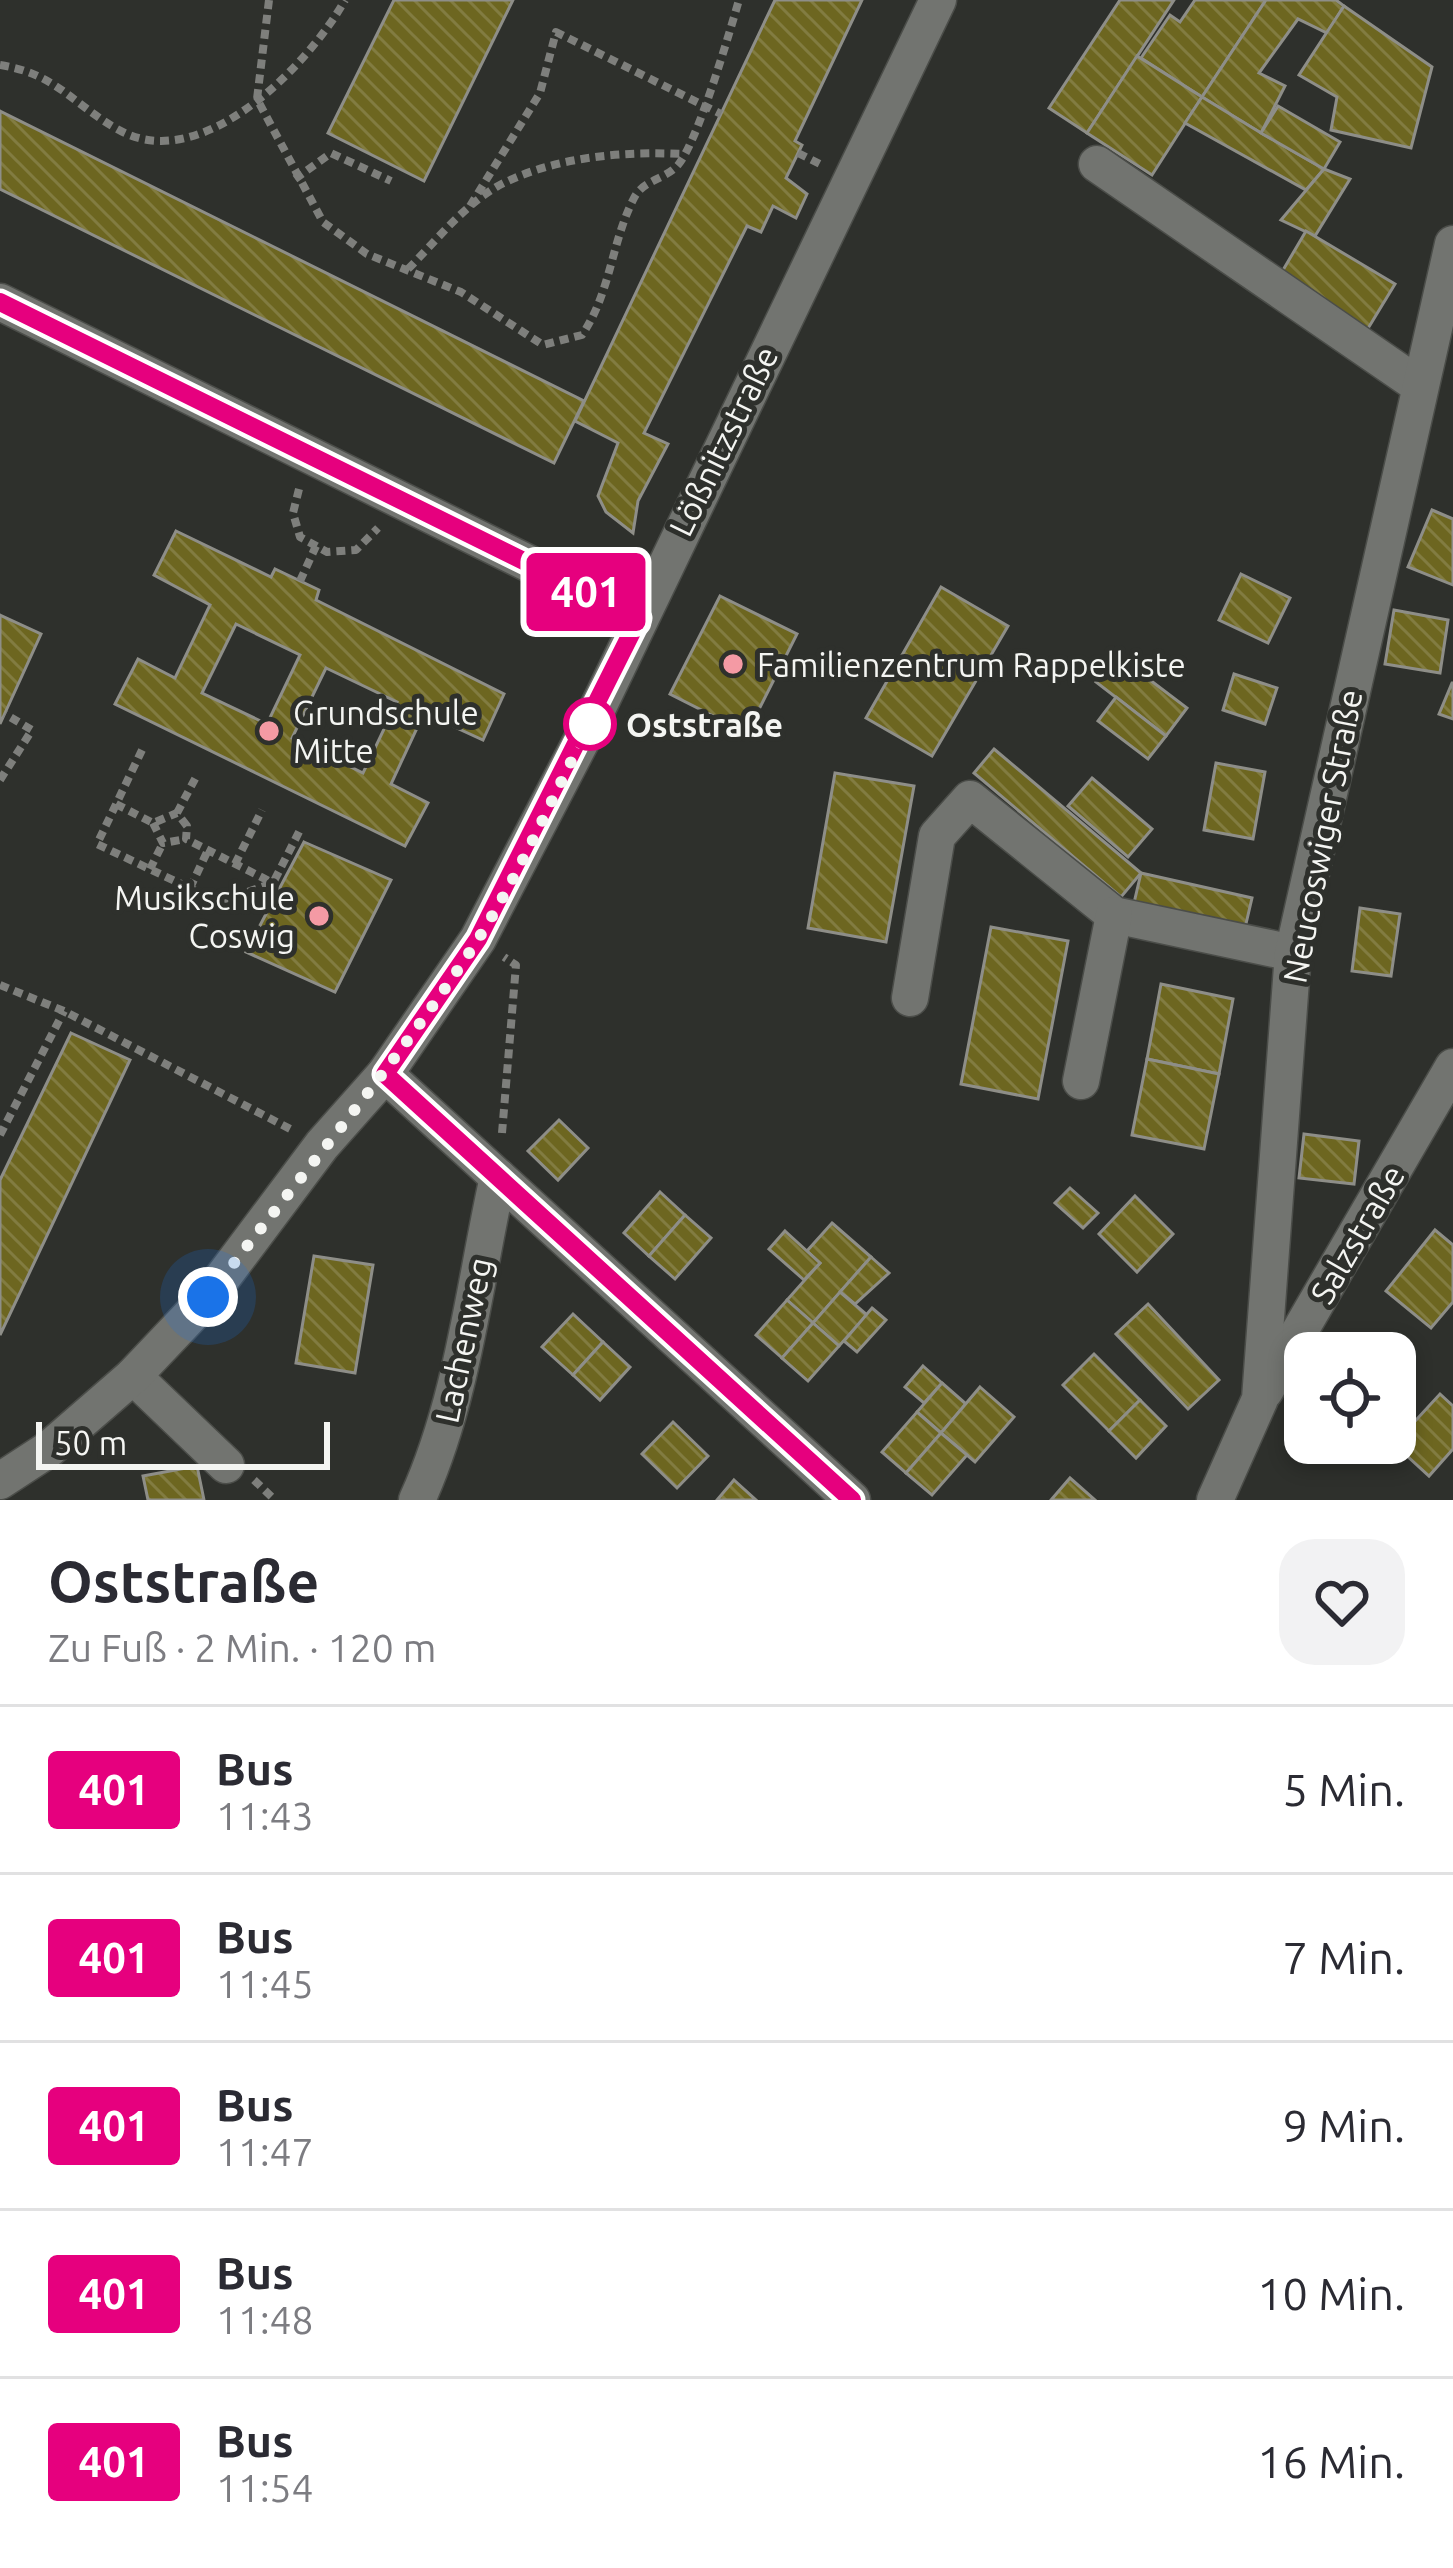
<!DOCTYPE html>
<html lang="de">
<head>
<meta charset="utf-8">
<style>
  :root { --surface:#fff; --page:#f2f2f3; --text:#2b2b33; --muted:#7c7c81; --line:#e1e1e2 }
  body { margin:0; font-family:Ubuntu,sans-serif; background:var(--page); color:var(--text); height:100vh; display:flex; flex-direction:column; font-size:45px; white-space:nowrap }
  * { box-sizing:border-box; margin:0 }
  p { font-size:39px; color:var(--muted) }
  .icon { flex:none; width:66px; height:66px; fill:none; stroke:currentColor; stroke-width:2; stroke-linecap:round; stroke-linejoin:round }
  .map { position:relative; height:1500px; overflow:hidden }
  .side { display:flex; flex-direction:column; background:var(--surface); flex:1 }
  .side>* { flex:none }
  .badge { padding:0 24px; border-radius:9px; font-size:42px; line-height:78px }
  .buttons { position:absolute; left:1284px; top:1332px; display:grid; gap:24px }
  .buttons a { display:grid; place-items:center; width:132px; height:132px; border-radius:24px; background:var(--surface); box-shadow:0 6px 18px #0003; font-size:60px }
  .scale { position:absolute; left:36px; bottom:30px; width:294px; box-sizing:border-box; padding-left:12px; border:6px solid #f4f5f2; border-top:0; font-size:33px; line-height:42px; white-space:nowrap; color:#f4f5f2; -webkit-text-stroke:9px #2e302c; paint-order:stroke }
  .you { position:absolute; width:60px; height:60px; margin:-30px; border:9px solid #fff; border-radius:50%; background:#1a73e8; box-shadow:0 0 0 18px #1a73e833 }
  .map>.badge { position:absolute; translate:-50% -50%; box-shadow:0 0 0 6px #fff }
  .round { display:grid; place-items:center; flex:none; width:126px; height:126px; border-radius:36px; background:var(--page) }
  .overview { display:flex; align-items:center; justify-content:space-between; height:204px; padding:0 48px }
  h1 { font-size:57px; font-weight:700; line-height:90px }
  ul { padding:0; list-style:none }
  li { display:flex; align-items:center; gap:36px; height:168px; padding:0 48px; border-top:3px solid var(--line) }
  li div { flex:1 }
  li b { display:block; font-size:45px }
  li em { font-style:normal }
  li .badge { min-width:132px; font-weight:700; text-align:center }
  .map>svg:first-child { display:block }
  .building { fill:url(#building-back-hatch); stroke:#8e8e88; stroke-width:3; fill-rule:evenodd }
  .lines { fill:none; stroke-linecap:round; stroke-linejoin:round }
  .minor-casing { stroke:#4b4d49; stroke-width:39 }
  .path { stroke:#7e7f7c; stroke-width:8; stroke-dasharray:9 6; stroke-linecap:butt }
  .minor { stroke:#727470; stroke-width:36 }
  .line-casing { stroke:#fff; stroke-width:27 }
  .line { stroke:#e6007e; stroke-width:18 }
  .walk { stroke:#f4f5f2; stroke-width:12; stroke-dasharray:0 21.6 }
  .poi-dot { fill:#f49aa4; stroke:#2e302c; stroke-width:4.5 }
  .stop-dot { fill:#fff; stroke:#e6007e; stroke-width:6 }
  .labels { text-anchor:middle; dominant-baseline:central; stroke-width:10; stroke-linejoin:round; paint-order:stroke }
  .street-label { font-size:33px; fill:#f4f5f2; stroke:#2e302c }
  .poi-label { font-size:33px; fill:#f4f5f2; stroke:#2e302c; text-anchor:start }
  .stop-label { font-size:33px; font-weight:bold; fill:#f4f5f2; stroke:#2e302c; text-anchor:start }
</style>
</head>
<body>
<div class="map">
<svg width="1453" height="1500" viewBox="0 0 1453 1500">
  <defs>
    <pattern id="building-back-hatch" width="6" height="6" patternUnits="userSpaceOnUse" patternTransform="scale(3)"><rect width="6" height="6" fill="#6d6620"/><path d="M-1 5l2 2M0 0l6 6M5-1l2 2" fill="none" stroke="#827c41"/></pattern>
  </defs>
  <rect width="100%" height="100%" fill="#2e302c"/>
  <!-- building -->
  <g class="building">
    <path d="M 394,0 L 513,0 L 424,181 L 328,133 Z"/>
    <path d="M 775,0 L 862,0 L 795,141 L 802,145 L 786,178 L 807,194 L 796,218 L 773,206 L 761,232 L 747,226 L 644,433 L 668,444 L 638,501 L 633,533 L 606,512 L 598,496 L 618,443 L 575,421 Z"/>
    <path d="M 1120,0 L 1174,0 L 1087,133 L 1049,108 Z"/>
    <path d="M 1195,0 L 1266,0 L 1202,97 L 1141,58 L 1170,15 L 1180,22 Z"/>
    <path d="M 1266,0 L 1336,0 L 1344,6 L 1327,33 L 1298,19 L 1259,73 L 1285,86 L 1261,133 L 1202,97 Z"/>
    <path d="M 1344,6 L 1432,67 L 1411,148 L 1331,130 L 1337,97 L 1299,75 Z"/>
    <path d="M 1137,56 L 1202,97 L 1152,175 L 1087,133 Z"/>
    <path d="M 1202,97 L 1261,133 L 1324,169 L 1306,190 L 1185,123 Z"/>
    <path d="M 1278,106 L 1340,142 L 1324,169 L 1261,133 Z"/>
    <path d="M 0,111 L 584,401 L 554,463 L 0,189 Z"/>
    <path d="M 1324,169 L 1350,179 L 1315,236 L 1281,220 Z"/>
    <path d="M 1306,231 L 1395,284 L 1364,335 L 1276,282 Z"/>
    <path d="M 1432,510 L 1453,519 L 1453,585 L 1408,567 Z"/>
    <path d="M 176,531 L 271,577 L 275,569 L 319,590 L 316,600 L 504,694 L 483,740 L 424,713 L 391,784 L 428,803 L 405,846 L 115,704 L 138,659 L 175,678 L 210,605 L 154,575 ZM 236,624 L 300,655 L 267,724 L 202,693 ZM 326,668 L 397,702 L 363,773 L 292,738 Z"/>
    <path d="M 1241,574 L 1290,598 L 1268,643 L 1219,620 Z"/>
    <path d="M 941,587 L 1008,626 L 932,756 L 866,718 Z"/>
    <path d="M 720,596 L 797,634 L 747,733 L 670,694 Z"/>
    <path d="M 1394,610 L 1448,620 L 1440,673 L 1385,664 Z"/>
    <path d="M 0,615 L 41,634 L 0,724 Z"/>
    <path d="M 1117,655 L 1187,708 L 1166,736 L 1096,682 Z"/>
    <path d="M 1234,674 L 1277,688 L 1265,724 L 1223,710 Z"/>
    <path d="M 1452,683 L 1453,683 L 1453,719 L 1439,714 Z"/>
    <path d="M 1116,697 L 1166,736 L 1148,759 L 1098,721 Z"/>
    <path d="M 994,749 L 1141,873 L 1121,897 L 974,773 Z"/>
    <path d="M 1216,763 L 1265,772 L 1253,839 L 1204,830 Z"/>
    <path d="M 835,773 L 914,786 L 886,942 L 808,928 Z"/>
    <path d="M 1092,778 L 1152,829 L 1128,857 L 1068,806 Z"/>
    <path d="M 304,842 L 391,880 L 335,992 L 246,952 Z"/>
    <path d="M 1141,873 L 1252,898 L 1245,928 L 1134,903 Z"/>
    <path d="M 1360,908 L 1400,914 L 1391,976 L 1352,971 Z"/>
    <path d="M 991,927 L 1068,941 L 1038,1099 L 961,1084 Z"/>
    <path d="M 1161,984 L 1233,999 L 1219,1074 L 1147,1059 Z"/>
    <path d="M 71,1033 L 130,1060 L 0,1335 L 0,1180 Z"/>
    <path d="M 1147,1059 L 1219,1074 L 1204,1149 L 1132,1135 Z"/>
    <path d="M 559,1120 L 588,1148 L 558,1180 L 528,1151 Z"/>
    <path d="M 1304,1134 L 1359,1141 L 1354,1184 L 1299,1178 Z"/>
    <path d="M 1070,1188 L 1098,1213 L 1083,1228 L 1055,1203 Z"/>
    <path d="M 660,1192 L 685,1215 L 649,1256 L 624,1233 Z"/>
    <path d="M 1135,1196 L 1173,1234 L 1137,1272 L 1099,1234 Z"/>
    <path d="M 685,1215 L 711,1238 L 675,1279 L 649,1256 Z"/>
    <path d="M 832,1223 L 871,1257 L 813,1323 L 787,1300 L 820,1263 L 807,1251 Z"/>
    <path d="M 1435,1230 L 1453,1245 L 1453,1302 L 1431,1328 L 1386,1291 Z"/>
    <path d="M 785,1231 L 820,1263 L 804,1280 L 769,1249 Z"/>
    <path d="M 314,1256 L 373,1265 L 355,1373 L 296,1363 Z"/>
    <path d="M 871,1257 L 889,1273 L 855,1304 L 840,1292 Z"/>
    <path d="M 840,1292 L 867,1315 L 839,1346 L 813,1323 Z"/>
    <path d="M 787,1300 L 813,1323 L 782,1358 L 756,1335 Z"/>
    <path d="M 1148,1304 L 1219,1380 L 1188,1409 L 1116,1334 Z"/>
    <path d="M 872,1308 L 886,1320 L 857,1352 L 844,1341 Z"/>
    <path d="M 573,1314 L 603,1342 L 573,1375 L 542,1347 Z"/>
    <path d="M 813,1323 L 839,1346 L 808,1381 L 782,1358 Z"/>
    <path d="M 603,1342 L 630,1367 L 600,1400 L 573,1375 Z"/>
    <path d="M 1094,1354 L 1140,1400 L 1109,1431 L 1063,1385 Z"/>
    <path d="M 923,1366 L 942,1383 L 924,1403 L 905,1387 Z"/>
    <path d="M 942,1383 L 966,1404 L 941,1433 L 917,1412 Z"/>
    <path d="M 980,1387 L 1014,1417 L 975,1462 L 941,1433 Z"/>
    <path d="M 1440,1394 L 1453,1406 L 1453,1449 L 1429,1476 L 1394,1444 Z"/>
    <path d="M 1140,1400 L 1166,1426 L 1136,1458 L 1109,1431 Z"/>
    <path d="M 917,1412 L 941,1433 L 906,1473 L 882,1452 Z"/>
    <path d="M 673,1422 L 708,1456 L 677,1488 L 642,1454 Z"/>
    <path d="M 941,1433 L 967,1455 L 932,1495 L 906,1473 Z"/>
    <path d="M 197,1466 L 204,1500 L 148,1500 L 143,1476 Z"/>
    <path d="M 1070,1478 L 1095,1500 L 1051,1500 Z"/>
    <path d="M 734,1480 L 756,1500 L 717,1500 Z"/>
  </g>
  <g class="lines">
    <!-- minor casing -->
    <g class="minor-casing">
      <g id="minor">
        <path d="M 1097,164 L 1420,386"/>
        <path d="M 0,302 L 639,618"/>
        <path d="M 910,998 L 937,836 L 970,799 L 1114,915 L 1293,953"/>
        <path d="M 385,1074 L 852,1500"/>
        <path d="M 1081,1081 L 1114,915"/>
        <path d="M 133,1376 L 226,1465"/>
        <path d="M 1265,1391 L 1453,1067"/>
        <path d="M 0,1481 L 49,1449 L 133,1376 L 208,1297 L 322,1145 L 385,1074 L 478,939 L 590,724 L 938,0"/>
        <path d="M 417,1500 C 463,1399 474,1285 498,1177"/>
        <path d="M 1215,1500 L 1260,1399 L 1293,953 L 1453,244"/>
      </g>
    </g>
    <!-- path -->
    <g class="path">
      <path d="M 269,0 L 257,99 L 323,222 L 367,254 L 461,292 L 543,345 L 582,335 C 611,292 611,243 634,198 C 643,180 666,179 678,165 C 698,141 729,34 739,0"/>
      <path d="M 0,65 C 57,74 72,104 119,130 C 201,176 308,66 345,0"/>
      <path d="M 798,153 L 822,165"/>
      <path d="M 295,179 L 331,153 L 391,181"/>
      <path d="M 470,206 L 540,93 L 556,32 L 721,114"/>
      <path d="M 408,269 C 436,241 463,206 498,186 C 552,157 623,151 682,154"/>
      <path d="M 299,489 L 293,513 L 300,537 L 327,552 L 356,550 L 378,528"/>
      <path d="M 300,581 L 316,546"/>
      <path d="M 142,750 L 97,844 L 219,902 L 273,883 L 300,830"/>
      <path d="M 0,780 L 32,730 L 5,714"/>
      <path d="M 116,804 L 153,823 L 177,813 L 187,826 L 186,839 L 273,883"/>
      <path d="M 177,813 L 196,777"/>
      <path d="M 153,823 L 163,843 L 186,839"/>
      <path d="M 235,864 L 262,810"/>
      <path d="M 150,869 L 163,843"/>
      <path d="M 190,888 L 208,850"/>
      <path d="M 0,985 L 64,1011 L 294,1131"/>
      <path d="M 502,1133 L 516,965 L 504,957"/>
      <path d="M 0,1135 L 64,1011"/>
      <path d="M 254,1480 L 275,1500"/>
    </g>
    <!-- minor -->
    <use href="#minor" class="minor"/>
  </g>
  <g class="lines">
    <!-- line casing -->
    <g class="line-casing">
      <path id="line" d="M 0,302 L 639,618 L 478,939 L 385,1074 L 852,1500"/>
    </g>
    <!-- line -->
    <use href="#line" class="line"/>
    <!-- walk -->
    <path class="walk" d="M 208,1297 C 297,1179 394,1068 475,944 C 519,876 553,796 590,724"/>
  </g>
  <!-- markers -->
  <g class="poi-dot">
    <circle cx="733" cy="664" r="12"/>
    <circle cx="269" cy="731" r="12"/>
    <circle cx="319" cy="916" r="12"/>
  </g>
  <circle class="stop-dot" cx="590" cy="724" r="24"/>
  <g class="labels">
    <!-- street labels -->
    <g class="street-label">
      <text transform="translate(723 441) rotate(-64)">Lößnitzstraße</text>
      <text transform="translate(1322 836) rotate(-79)">Neucoswiger Straße</text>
      <text transform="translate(1357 1234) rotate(-60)">Salzstraße</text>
      <text transform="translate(463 1340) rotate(-78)">Lachenweg</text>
    </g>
    <!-- poi labels -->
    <g class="poi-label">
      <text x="757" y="664">Familienzentrum Rappelkiste</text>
      <text x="293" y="712">Grundschule<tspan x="293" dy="38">Mitte</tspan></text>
      <text x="295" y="897" text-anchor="end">Musikschule<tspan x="295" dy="38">Coswig</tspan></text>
    </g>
    <!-- stop labels -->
    <g class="stop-label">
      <text x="626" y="724">Oststraße</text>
    </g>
  </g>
</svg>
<div class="buttons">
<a><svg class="icon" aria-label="locate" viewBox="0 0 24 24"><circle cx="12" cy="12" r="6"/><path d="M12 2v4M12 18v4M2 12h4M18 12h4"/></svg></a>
</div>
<div class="scale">50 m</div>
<div class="you" style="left:208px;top:1297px"></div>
<b class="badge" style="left:586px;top:592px;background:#e6007e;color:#fff">401</b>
</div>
<section class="side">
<div class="overview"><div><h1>Oststraße</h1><p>Zu Fuß · 2 Min. · 120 m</p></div><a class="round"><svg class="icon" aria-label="heart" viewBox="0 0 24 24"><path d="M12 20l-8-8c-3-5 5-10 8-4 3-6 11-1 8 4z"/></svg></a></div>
<ul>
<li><span class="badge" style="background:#e6007e;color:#fff">401</span><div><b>Bus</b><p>11:43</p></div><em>5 Min.</em></li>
<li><span class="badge" style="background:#e6007e;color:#fff">401</span><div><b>Bus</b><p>11:45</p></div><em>7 Min.</em></li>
<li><span class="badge" style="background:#e6007e;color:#fff">401</span><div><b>Bus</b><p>11:47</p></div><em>9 Min.</em></li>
<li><span class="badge" style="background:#e6007e;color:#fff">401</span><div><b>Bus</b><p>11:48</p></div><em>10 Min.</em></li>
<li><span class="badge" style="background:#e6007e;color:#fff">401</span><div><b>Bus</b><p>11:54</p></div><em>16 Min.</em></li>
</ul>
</section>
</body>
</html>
